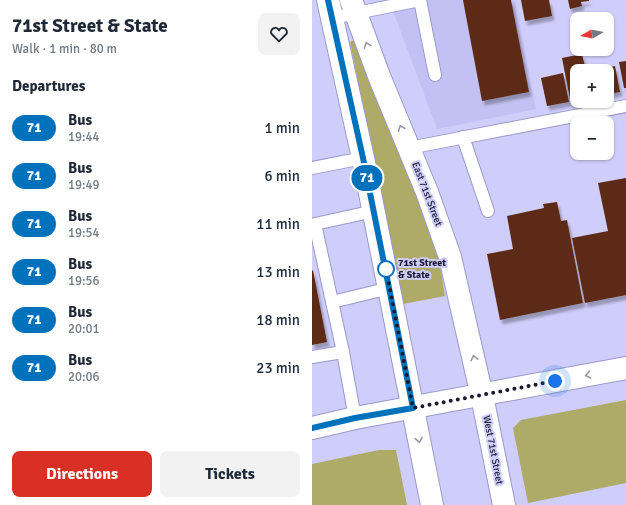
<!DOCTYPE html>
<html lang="en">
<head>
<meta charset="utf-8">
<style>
  :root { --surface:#fff; --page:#f2f2f3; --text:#1f2937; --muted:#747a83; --accent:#d93025 }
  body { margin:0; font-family:Signika,sans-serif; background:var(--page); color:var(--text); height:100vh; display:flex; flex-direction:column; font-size:15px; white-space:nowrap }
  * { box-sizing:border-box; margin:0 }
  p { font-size:13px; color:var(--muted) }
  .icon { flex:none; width:22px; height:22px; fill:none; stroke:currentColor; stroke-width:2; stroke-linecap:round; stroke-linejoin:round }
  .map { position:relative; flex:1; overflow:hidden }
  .sheet { display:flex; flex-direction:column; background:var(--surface); width:312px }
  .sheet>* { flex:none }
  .badge { padding:0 8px; border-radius:13px; font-size:14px; line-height:26px }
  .needle { width:26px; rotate:260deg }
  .controls { position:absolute; left:258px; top:12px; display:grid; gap:8px }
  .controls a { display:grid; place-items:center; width:44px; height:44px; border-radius:8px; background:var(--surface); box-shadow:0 1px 3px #0004; font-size:20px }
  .you { position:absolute; width:20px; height:20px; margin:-10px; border:3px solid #fff; border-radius:50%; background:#1a73e8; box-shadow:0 0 0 6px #1a73e833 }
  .map>.badge { position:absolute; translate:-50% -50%; box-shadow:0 0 0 2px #fff }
  h2 { padding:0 12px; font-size:15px; line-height:36px }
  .round { display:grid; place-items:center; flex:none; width:42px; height:42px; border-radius:8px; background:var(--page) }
  .headline { display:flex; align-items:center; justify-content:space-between; height:68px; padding:0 12px }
  h1 { font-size:19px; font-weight:700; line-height:30px }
  .button { display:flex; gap:8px; margin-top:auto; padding:8px 12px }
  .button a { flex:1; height:46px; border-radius:8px; background:var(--accent); color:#fff; font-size:16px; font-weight:700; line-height:46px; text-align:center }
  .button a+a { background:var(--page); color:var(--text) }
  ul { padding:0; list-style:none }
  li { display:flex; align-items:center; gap:12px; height:48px; padding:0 12px }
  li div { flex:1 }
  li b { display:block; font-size:15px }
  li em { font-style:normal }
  li .badge { min-width:44px; font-weight:700; text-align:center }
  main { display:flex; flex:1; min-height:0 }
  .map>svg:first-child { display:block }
  .built { fill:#c3c1f3 }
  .green { fill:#aeab69 }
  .building { fill:#5b2c13; filter:url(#shadow) }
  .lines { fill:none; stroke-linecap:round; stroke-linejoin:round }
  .service-casing { stroke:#9b98cd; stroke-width:14 }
  .secondary-casing { stroke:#9b98cd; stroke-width:24 }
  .service { stroke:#fff; stroke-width:12 }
  .secondary { stroke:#fff; stroke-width:22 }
  .oneway { stroke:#9898a1 }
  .line-casing { stroke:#fff; stroke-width:9 }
  .line { stroke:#0072bc; stroke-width:6 }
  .walk { stroke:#1b192e; stroke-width:4; stroke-dasharray:0 7.2 }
  .stop-dot { fill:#fff; stroke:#0072bc; stroke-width:2 }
  .labels { text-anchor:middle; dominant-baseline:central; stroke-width:4; stroke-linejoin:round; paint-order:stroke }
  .street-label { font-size:10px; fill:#1b192e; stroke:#cfcdfa }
  .stop-label { font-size:10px; font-weight:bold; fill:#1b192e; stroke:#cfcdfa; text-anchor:start }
</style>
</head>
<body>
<main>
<section class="sheet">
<div class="headline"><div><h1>71st Street &amp; State</h1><p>Walk · 1 min · 80 m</p></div><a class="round"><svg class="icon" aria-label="heart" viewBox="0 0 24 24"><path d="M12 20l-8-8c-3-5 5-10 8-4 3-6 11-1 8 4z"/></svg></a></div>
<h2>Departures</h2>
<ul>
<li><span class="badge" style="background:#0072bc;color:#fff">71</span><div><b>Bus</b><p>19:44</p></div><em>1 min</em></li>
<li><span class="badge" style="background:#0072bc;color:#fff">71</span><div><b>Bus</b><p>19:49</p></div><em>6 min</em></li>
<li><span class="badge" style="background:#0072bc;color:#fff">71</span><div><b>Bus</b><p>19:54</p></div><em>11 min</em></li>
<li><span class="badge" style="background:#0072bc;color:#fff">71</span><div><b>Bus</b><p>19:56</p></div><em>13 min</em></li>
<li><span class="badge" style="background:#0072bc;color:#fff">71</span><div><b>Bus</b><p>20:01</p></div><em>18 min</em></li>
<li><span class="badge" style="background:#0072bc;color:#fff">71</span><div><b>Bus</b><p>20:06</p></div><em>23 min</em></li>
</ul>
<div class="button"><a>Directions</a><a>Tickets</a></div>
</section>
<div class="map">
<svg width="314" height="505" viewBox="0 0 314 505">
  <defs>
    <filter id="shadow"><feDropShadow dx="2.5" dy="4.5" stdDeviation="1" flood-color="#0004"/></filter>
  </defs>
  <rect width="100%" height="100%" fill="#cfcdfa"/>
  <!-- built -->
  <path class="built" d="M 77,0 L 203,0 L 224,109 L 125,129 Z"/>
  <!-- green -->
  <g class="green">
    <path d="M 46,39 L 126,254 L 133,296 L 91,304 L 38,42 Z"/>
    <path d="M 314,400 L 314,483 L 216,503 L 201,428 L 209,420 Z"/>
    <path d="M 67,450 L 84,450 L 95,505 L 0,505 L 0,464 Z"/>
  </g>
  <!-- building -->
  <g class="building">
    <path d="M 151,0 L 199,0 L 217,92 L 170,101 Z"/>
    <path d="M 209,0 L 237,0 L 240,16 L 213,21 Z"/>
    <path d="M 256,0 L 277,0 L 277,1 L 269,2 L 270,6 L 258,9 Z"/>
    <path d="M 270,54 L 274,71 L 265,71 L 265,101 L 270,102 L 259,104 L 250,58 Z"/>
    <path d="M 314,61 L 314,88 L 312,88 L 307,62 Z"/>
    <path d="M 303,66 L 308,92 L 295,94 L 295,71 L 283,70 Z"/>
    <path d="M 251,73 L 257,102 L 235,106 L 229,78 Z"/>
    <path d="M 314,178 L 314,295 L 273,303 L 260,238 L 296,231 L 286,183 Z"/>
    <path d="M 245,202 L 249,221 L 255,220 L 271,303 L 188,320 L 175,254 L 201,249 L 195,216 L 232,208 L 231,204 Z"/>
    <path d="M 1,270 L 15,342 L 0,345 L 0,271 Z"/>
  </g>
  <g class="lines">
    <!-- service casing -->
    <g class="service-casing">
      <g id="service">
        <path d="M 108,0 L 123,75"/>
        <path d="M 20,18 L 108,0"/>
        <path d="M 151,137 L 176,211"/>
        <path d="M 97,148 L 314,106"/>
        <path d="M 0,168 L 51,158"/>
        <path d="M 20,302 L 78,288"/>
        <path d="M 0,357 L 31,352"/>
        <path d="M 43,418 L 31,352 L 3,224 L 62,211"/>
      </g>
    </g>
    <!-- secondary casing -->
    <g class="secondary-casing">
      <g id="secondary">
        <path d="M 16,0 L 51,158 L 120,505"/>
        <path d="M 39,0 L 67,76 L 115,192 L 138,257 L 170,396 L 192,505"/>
        <path d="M 0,428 L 43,418 L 314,368"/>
      </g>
    </g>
    <!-- service -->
    <use href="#service" class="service"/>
    <!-- secondary -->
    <use href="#secondary" class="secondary"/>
  </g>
  <!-- one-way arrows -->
  <defs><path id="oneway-chevron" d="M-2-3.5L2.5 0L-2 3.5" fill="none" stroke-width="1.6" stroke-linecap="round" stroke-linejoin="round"/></defs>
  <g class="oneway">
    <use href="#oneway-chevron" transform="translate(55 45) rotate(-111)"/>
    <use href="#oneway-chevron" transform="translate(89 128) rotate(-113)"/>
    <use href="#oneway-chevron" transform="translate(162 358) rotate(-103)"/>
    <use href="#oneway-chevron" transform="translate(276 375) rotate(169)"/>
    <use href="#oneway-chevron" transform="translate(107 440) rotate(79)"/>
  </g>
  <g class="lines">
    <!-- line casing -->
    <g class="line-casing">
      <path id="line" d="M 0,428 L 43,418 L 101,408 L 51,158 L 16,0"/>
    </g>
    <!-- line -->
    <use href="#line" class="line"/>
    <!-- walk -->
    <path class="walk" d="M 74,269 L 101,408 L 243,381"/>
  </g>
  <!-- markers -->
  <circle class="stop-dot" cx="74" cy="269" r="8"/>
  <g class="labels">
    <!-- street labels -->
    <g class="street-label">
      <text transform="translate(115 194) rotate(69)">East 71st Street</text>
      <text transform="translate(181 450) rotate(79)">West 71st Street</text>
    </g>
    <!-- stop labels -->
    <g class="stop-label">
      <text x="86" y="263">71st Street<tspan x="86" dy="12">&amp; State</tspan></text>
    </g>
  </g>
</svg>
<div class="controls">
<a><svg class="needle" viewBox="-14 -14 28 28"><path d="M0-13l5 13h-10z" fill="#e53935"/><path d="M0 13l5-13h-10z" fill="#747a83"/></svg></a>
<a>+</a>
<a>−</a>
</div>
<div class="you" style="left:243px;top:381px"></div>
<b class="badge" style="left:55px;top:178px;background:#0072bc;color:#fff">71</b>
</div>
</main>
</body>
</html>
